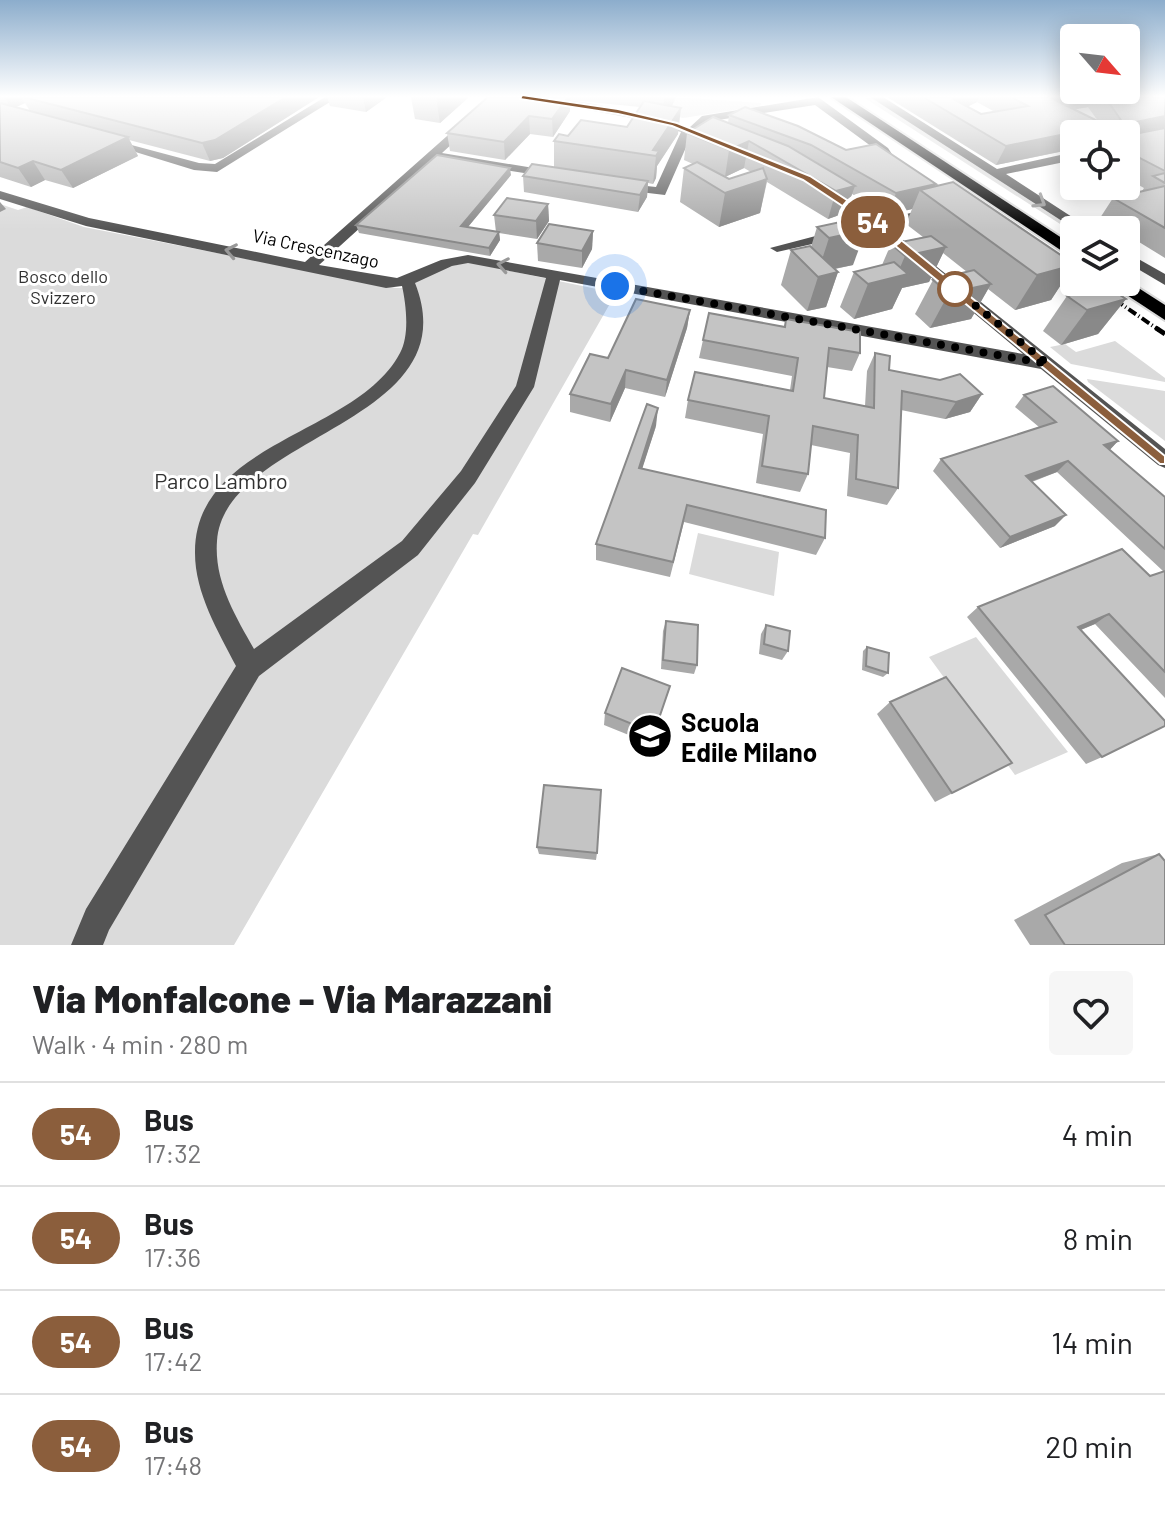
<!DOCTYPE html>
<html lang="en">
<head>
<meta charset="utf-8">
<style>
  :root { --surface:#fff; --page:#f6f6f6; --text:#202124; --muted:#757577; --line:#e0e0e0 }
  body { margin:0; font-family:Barlow,sans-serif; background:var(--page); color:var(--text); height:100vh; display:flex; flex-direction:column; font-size:30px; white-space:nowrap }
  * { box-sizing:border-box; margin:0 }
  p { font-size:26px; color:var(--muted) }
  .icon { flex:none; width:44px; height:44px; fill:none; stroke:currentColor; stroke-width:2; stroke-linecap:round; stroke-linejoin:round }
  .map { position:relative; height:945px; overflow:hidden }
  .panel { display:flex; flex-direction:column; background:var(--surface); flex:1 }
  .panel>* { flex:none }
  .badge { padding:0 16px; border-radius:26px; font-size:28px; line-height:52px }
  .needle { width:52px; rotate:118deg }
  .fabs { position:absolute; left:1060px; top:24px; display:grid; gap:16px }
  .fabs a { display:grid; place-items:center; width:80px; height:80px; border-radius:8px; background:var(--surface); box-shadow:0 4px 20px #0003; font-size:40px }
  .you { position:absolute; width:40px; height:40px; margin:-20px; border:6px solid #fff; border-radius:50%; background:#1a73e8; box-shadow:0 0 0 12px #1a73e833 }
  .map>.badge { position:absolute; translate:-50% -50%; box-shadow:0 0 0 4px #fff }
  .round { display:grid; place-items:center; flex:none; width:84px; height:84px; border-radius:8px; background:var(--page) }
  .overview { display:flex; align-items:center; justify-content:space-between; height:136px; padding:0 32px }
  h1 { font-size:38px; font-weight:800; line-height:60px }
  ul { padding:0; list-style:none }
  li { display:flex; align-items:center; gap:24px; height:104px; padding:0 32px; border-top:2px solid var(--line) }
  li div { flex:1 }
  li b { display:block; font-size:30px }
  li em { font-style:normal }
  li .badge { min-width:88px; font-weight:700; text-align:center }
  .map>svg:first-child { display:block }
  .green { fill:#dbdbdb }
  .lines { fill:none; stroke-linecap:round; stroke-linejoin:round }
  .highway-casing { stroke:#dbdbdb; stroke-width:4 }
  .minor { fill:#545454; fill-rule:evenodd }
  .highway { fill:#000; fill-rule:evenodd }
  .rail-far1 { stroke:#000; stroke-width:4; stroke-dasharray:9 3 1 3; stroke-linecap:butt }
  .rail { stroke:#000; stroke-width:5; stroke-dasharray:11 4 2 4; stroke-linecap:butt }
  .wall { fill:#a9a9a9; fill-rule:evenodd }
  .shaded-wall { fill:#898989 }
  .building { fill:#c4c4c4; stroke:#898989; stroke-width:2 }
  .oneway { stroke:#989898 }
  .line { fill:#8b5e3c; stroke:#fff; stroke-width:2 }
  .walk { stroke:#000; stroke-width:8; stroke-dasharray:0 14.4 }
  .stop-dot { fill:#fff; stroke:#8b5e3c; stroke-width:4 }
  .labels { text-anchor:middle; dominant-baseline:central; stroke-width:6; stroke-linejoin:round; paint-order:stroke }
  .far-street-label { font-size:18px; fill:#000; stroke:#fff }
  .far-park-label { font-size:18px; fill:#323232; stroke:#fff }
  .park-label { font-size:22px; fill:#323232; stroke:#fff }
  .near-poi-label { font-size:26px; font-weight:bold; fill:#000; stroke:#fff; text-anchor:start }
</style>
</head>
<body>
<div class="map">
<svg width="1165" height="945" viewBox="0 0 1165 945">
  <rect width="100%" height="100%" fill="#fff"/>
  <!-- green -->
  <g class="green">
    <path d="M 676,97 L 761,103 L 760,106 L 683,118 L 667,114 Z"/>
    <path d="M 863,97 L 870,97 L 1080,230 L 1074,233 Z"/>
    <path d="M 0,204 L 18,210 L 27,207 L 84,227 L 396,288 L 403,288 L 425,273 L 468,262 L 616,293 L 478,535 L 473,534 L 234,945 L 0,945 Z"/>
    <path d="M 1115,341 L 1165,378 L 1165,382 L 1071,364 L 1050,347 L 1065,344 L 1076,352 Z"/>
    <path d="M 1087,379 L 1165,391 L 1165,441 L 1088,382 Z"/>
    <path d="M 698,533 L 779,552 L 774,596 L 689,574 Z"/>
    <path d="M 976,637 L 1068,752 L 1015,775 L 929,657 Z"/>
  </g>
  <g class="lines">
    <!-- highway casing -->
    <g class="highway-casing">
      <g id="highway">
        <path d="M 831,97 L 846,97 L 1074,246 L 1074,259 Z"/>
        <path d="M 1126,280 L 1165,305 L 1165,320 L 1107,282 Z"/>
      </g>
    </g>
    <!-- minor -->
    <g class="minor">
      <path d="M 325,97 L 338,97 L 217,172 L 194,170 L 103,142 L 109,139 L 199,163 L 215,164 Z"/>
      <path d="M 491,97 L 503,97 L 442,153 L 552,171 L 556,172 L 556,178 L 436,159 L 319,265 L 397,278 L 441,260 L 468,255 L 1023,354 L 874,230 L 777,252 L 770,248 L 865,223 L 822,193 L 822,187 L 827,186 L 879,220 L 933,208 L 940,212 L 938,215 L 887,227 L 1165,449 L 1165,468 L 1158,465 L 1041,369 L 560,280 L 534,387 L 475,483 L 418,555 L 259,676 L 109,930 L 103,945 L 71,945 L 86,909 L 236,666 C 218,631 195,593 195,553 C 194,441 357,435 400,353 C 410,335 406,304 402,286 L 386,288 L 86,226 L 0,199 L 0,191 L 89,218 L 305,262 ZM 468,263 L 546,278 L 516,386 L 461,471 L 402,541 L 254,649 C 235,615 214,581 217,541 C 224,434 471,424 415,283 L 452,266 Z"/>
      <path d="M 518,97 C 576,97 634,111 689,128 L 702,116 L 818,97 L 888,148 L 901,168 L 891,171 L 879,152 L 815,105 L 718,120 L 700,131 L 719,137 L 719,141 L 691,136 L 665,195 L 623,190 L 617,186 L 619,183 L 656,187 L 681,132 L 637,119 Z"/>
      <path d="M 870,97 L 883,97 L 997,169 L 1074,152 L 1074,160 L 1006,174 L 1092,230 L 1076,230 Z"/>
      <path d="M 1126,252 L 1165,274 L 1165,285 L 1126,262 Z"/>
    </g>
    <!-- highway -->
    <use href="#highway" class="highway"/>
    <!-- rail-far1 -->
    <path class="rail-far1" d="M 1089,282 L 1159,330"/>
    <!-- rail -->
    <path class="rail" d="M 1156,328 L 1165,334"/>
  </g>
  <!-- wall -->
  <g class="wall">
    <path d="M 0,97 L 319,97 L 223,158 L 210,161 L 129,140 L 138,156 L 73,188 L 45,180 L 31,187 L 0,177 ZM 25,103 L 30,111 L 15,107 Z"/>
    <path d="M 327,97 L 387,97 L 366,112 L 330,106 Z"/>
    <path d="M 411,97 L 469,97 L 440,123 L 415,119 Z"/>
    <path d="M 488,97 L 676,97 L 672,106 L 678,134 L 657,166 L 656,178 L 653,184 L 648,183 L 647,197 L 638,212 L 524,192 L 523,176 L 554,167 L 554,141 L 568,136 L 627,127 L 640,107 L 570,100 L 570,111 L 553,137 L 530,134 L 505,160 L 450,151 L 447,133 Z"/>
    <path d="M 887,97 L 1165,97 L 1165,258 L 1126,234 L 1126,230 L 1120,230 L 1100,218 L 1113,198 L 1142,191 L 1144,188 L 1126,178 L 1126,134 L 1074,134 L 1074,149 L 996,165 ZM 977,102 L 995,112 L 981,114 L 967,107 ZM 1088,107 L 1098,121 L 1073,109 Z"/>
    <path d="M 729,115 L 846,150 L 936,184 L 935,187 L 1074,264 L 1051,300 L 1015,310 L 988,289 L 971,319 L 930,328 L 915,314 L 933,280 L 967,272 L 943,253 L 929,282 L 902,288 L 892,309 L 854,319 L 840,307 L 854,272 L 882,265 L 891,244 L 923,237 L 906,224 L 912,209 L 888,215 L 852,194 L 845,213 L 828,219 L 767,182 L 760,213 L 719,227 L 680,202 L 684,168 L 693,164 L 684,160 L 687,133 L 728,123 ZM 744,168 L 751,172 L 729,179 L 725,177 Z"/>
    <path d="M 511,175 L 468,227 L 496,232 L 494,215 L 548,204 L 549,221 L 537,239 L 499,233 L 500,240 L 490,256 L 359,233 L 356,225 Z"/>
    <path d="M 854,219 L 853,265 L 835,269 L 838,272 L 826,307 L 807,311 L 781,285 L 791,250 L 811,247 L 817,227 Z"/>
    <path d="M 593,231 L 592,249 L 582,268 L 538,261 L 537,243 Z"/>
    <path d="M 1067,296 L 1126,299 L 1098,334 L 1061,345 L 1043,331 Z"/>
    <path d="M 690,310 L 687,328 L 665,397 L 625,388 L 610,422 L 570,412 L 570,394 L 608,358 Z"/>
    <path d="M 786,319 L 860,353 L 852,371 L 827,367 L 824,398 L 865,406 L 867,371 L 875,353 L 889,370 L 982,394 L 970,412 L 945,419 L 901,410 L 898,488 L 887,505 L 847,496 L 850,453 L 811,445 L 808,474 L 800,492 L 756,483 L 763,434 L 685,418 L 688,400 L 790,390 L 792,376 L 699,358 L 703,340 L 784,327 Z"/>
    <path d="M 1024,395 L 1118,441 L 1109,450 L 1165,497 L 1165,698 L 1095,624 L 1081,630 L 1102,757 L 1086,764 L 967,617 L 978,607 L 1150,576 L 1163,571 L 1057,472 L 1032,482 L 1055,526 L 1000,548 L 933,471 L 941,459 L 1039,427 L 1015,407 Z"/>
    <path d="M 656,426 L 642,468 L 825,538 L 816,555 L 684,522 L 670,577 L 596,560 L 596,544 Z"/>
    <path d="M 666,621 L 697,665 L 694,674 L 661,669 L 663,631 Z"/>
    <path d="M 766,625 L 788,651 L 782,660 L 759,654 L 761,634 Z"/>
    <path d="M 867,647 L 888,673 L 883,677 L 862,670 L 863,651 Z"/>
    <path d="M 670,686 L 651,744 L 604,725 L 605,713 Z"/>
    <path d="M 890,702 L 1012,763 L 935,802 L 877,714 Z"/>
    <path d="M 537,847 L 597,853 L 596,860 L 539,854 Z"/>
    <path d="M 1159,854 L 1165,945 L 1030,945 L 1014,920 L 1122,863 Z"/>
  </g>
  <!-- shaded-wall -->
  <g class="shaded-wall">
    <path d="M 4,97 L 21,97 L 25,103 L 12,109 Z"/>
    <path d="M 286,97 L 319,97 L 223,158 L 210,161 L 202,143 Z"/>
    <path d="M 363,97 L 387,97 L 366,112 Z"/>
    <path d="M 436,97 L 469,97 L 440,123 Z"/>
    <path d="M 568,97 L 570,97 L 570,111 L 553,137 L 552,119 Z"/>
    <path d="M 667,97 L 676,97 L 669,112 L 663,117 L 664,99 Z"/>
    <path d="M 956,97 L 979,97 L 977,102 L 952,114 L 953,99 Z"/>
    <path d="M 1049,97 L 1093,97 L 1088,107 L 1039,116 Z"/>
    <path d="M 681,108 L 678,134 L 657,166 L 656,178 L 653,184 L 656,156 L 653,150 Z"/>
    <path d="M 529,116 L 530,134 L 505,160 L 504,142 Z"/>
    <path d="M 1165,116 L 1165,131 L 1134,139 L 1136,122 Z"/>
    <path d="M 1085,130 L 1082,134 L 1074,134 L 1073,149 L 996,165 L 1006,146 Z"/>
    <path d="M 128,137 L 138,156 L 73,188 L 61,170 Z"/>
    <path d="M 749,141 L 744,168 L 725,177 L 729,150 Z"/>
    <path d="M 33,161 L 45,180 L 31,187 L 18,168 Z"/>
    <path d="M 510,168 L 511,175 L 462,234 L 461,226 Z"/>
    <path d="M 767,179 L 760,213 L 719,227 L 725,193 Z"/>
    <path d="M 648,181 L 647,197 L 638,212 L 640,195 Z"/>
    <path d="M 936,184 L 930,198 L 920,190 L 912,209 L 888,215 L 896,193 Z"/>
    <path d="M 855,186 L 845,213 L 828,219 L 836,191 Z"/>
    <path d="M 0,202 L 6,209 L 0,212 Z"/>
    <path d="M 548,204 L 549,221 L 537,239 L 536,221 Z"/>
    <path d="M 866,230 L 853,265 L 818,272 L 829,238 Z"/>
    <path d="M 593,231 L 592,249 L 582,268 L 582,251 Z"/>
    <path d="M 499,232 L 500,240 L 490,256 L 489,248 Z"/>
    <path d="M 946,247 L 929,282 L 902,288 L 892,309 L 854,319 L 868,284 L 896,277 L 905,256 Z"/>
    <path d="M 1074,265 L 1051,300 L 1015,310 L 1037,275 Z"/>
    <path d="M 838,272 L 826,307 L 807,311 L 818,277 Z"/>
    <path d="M 991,284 L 971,319 L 930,328 L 949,293 Z"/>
    <path d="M 1126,299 L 1098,334 L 1061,345 L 1087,310 Z"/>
    <path d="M 690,310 L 687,328 L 665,397 L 667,380 Z"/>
    <path d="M 626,370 L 625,388 L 610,422 L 611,404 Z"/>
    <path d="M 982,394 L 970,412 L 945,419 L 956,402 Z"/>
    <path d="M 658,408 L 656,426 L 637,485 L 639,468 Z"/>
    <path d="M 1118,441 L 1107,453 L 1104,445 Z"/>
    <path d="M 1068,461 L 1057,472 L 1016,487 L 1026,476 Z"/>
    <path d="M 1066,515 L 1055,526 L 1000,548 L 1010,537 Z"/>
    <path d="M 1109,614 L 1095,624 L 1065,636 L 1078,627 Z"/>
  </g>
  <!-- building -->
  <g class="building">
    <path d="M 23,97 L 286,97 L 215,140 L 202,143 Z"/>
    <path d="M 488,97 L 568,97 L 552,119 L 529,116 L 504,142 L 447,133 Z"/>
    <path d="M 923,97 L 956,97 L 953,99 L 981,114 L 1028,106 L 1011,97 L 1049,97 L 1124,134 L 1092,134 L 1085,130 L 1006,146 Z"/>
    <path d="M 1105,97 L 1165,97 L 1165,116 L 1136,122 L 1139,133 L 1165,128 L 1165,171 L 1126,151 L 1126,135 L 1134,139 Z"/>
    <path d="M 644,101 L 681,108 L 653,150 L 659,151 L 656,156 L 554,141 L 559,134 L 568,136 L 581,120 L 627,127 Z"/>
    <path d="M 0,103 L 128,137 L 61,170 L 33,161 L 18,168 L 0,162 Z"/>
    <path d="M 745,107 L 798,126 L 846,150 L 876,144 L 936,184 L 896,193 L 811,145 L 729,115 Z"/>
    <path d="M 713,117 L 788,146 L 855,186 L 836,191 L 749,141 L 729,150 L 687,133 Z"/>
    <path d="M 437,155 L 510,168 L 461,226 L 499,232 L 489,248 L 356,225 Z"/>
    <path d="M 697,162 L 729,179 L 763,168 L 767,179 L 725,193 L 684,168 Z"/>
    <path d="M 532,164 L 648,181 L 640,195 L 523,176 Z"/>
    <path d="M 1165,173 L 1165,183 L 1153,176 Z"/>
    <path d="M 953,182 L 1074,264 L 1074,265 L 1037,275 L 920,190 Z"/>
    <path d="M 1165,186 L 1165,228 L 1113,198 Z"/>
    <path d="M 507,198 L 548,204 L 536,221 L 494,215 Z"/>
    <path d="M 854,219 L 866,230 L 829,238 L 817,227 Z"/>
    <path d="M 549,224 L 593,231 L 582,251 L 537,243 Z"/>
    <path d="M 931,236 L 946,247 L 905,256 L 891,244 Z"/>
    <path d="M 810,246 L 838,272 L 818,277 L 791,250 Z"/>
    <path d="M 894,262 L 908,274 L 868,284 L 854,272 Z"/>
    <path d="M 974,270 L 991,284 L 949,293 L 933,280 Z"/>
    <path d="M 1106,286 L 1126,299 L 1087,310 L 1067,296 Z"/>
    <path d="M 636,299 L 690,310 L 667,380 L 626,370 L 611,404 L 570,394 L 590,354 L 608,358 Z"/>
    <path d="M 709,313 L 785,327 L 786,319 L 860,332 L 860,353 L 829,348 L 824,398 L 874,408 L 875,353 L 890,356 L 889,370 L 940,380 L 960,374 L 982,394 L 956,402 L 902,391 L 898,488 L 856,479 L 858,435 L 813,426 L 808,474 L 762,466 L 769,416 L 688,400 L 695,372 L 793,391 L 798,358 L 703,340 Z"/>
    <path d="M 1053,386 L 1118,441 L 1104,445 L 1165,497 L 1165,549 L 1068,461 L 1026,476 L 1066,515 L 1010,537 L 941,459 L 1056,422 L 1024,395 Z"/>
    <path d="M 647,404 L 658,408 L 639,468 L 826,510 L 825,538 L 687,505 L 673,562 L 596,544 Z"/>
    <path d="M 1122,549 L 1150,576 L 1165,571 L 1165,672 L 1109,614 L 1078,627 L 1165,721 L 1165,726 L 1102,757 L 978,607 Z"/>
    <path d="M 666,621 L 698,625 L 697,665 L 663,660 Z"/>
    <path d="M 766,625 L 790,631 L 788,651 L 764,644 Z"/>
    <path d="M 867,647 L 889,653 L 888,673 L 866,666 Z"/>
    <path d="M 622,668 L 670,686 L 654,733 L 605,713 Z"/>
    <path d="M 946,677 L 1012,763 L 952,793 L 890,702 Z"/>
    <path d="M 544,785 L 601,790 L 597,853 L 537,847 Z"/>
    <path d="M 1159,854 L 1165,861 L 1165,945 L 1065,945 L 1045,915 Z"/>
  </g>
  <!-- one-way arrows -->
  <defs><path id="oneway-chevron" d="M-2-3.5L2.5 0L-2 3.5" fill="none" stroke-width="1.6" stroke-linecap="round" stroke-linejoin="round" transform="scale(2)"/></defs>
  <g class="oneway">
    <use href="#oneway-chevron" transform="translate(1040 202) rotate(32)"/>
    <use href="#oneway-chevron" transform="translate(231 251) rotate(-169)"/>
    <use href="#oneway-chevron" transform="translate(503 265) rotate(-170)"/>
  </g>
  <!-- sky -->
  <linearGradient id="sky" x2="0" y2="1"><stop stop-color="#8cadcc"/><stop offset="0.42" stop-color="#fff"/><stop offset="1" stop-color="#fff" stop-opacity="0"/></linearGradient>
  <rect width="1165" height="230" fill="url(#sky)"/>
  <!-- line -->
  <path class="line" d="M 522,95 L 618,109 L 677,123 L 810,176 L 873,217 L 1165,456 L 1165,464 L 1160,464 L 865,221 L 803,180 L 672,126 L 618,114 L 520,99 Z"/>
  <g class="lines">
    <!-- walk -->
    <path class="walk" d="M 615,286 L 1048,364 L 955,289"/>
  </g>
  <!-- icons -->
  <defs>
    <g id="school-disc" transform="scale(2.3)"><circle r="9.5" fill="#000" stroke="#fff"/><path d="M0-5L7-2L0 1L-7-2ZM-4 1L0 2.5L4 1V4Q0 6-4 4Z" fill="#fff"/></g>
  </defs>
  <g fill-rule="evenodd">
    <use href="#school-disc" x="650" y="736"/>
  </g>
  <!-- markers -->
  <circle class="stop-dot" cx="955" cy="289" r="16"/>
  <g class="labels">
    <!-- far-street labels -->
    <g class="far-street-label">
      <text transform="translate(316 248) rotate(12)">Via Crescenzago</text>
    </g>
    <!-- far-park labels -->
    <g class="far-park-label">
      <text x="63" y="276">Bosco dello<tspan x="63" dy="21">Svizzero</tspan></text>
    </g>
    <!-- park labels -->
    <g class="park-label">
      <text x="221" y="480">Parco Lambro</text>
    </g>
    <!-- near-poi labels -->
    <g class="near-poi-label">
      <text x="681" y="721">Scuola<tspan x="681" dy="30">Edile Milano</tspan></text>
    </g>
  </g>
</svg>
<div class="fabs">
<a><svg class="needle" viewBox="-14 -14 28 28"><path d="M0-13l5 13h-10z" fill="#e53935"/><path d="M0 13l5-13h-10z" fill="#757577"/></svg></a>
<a><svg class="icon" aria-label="locate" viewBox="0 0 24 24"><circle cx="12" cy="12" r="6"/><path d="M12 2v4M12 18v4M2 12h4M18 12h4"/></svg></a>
<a><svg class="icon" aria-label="layers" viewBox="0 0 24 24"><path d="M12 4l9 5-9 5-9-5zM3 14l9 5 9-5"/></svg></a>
</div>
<div class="you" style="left:615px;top:286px"></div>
<b class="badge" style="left:873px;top:222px;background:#8b5e3c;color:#fff">54</b>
</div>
<section class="panel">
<div class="overview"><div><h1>Via Monfalcone - Via Marazzani</h1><p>Walk · 4 min · 280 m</p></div><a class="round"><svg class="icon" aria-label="heart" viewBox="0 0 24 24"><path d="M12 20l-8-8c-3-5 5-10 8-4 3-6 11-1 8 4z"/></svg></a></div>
<ul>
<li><span class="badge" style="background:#8b5e3c;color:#fff">54</span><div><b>Bus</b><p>17:32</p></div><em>4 min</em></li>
<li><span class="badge" style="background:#8b5e3c;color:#fff">54</span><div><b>Bus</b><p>17:36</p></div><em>8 min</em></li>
<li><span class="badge" style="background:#8b5e3c;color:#fff">54</span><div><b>Bus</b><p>17:42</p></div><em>14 min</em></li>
<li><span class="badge" style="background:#8b5e3c;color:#fff">54</span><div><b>Bus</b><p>17:48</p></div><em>20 min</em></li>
</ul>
</section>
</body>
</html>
